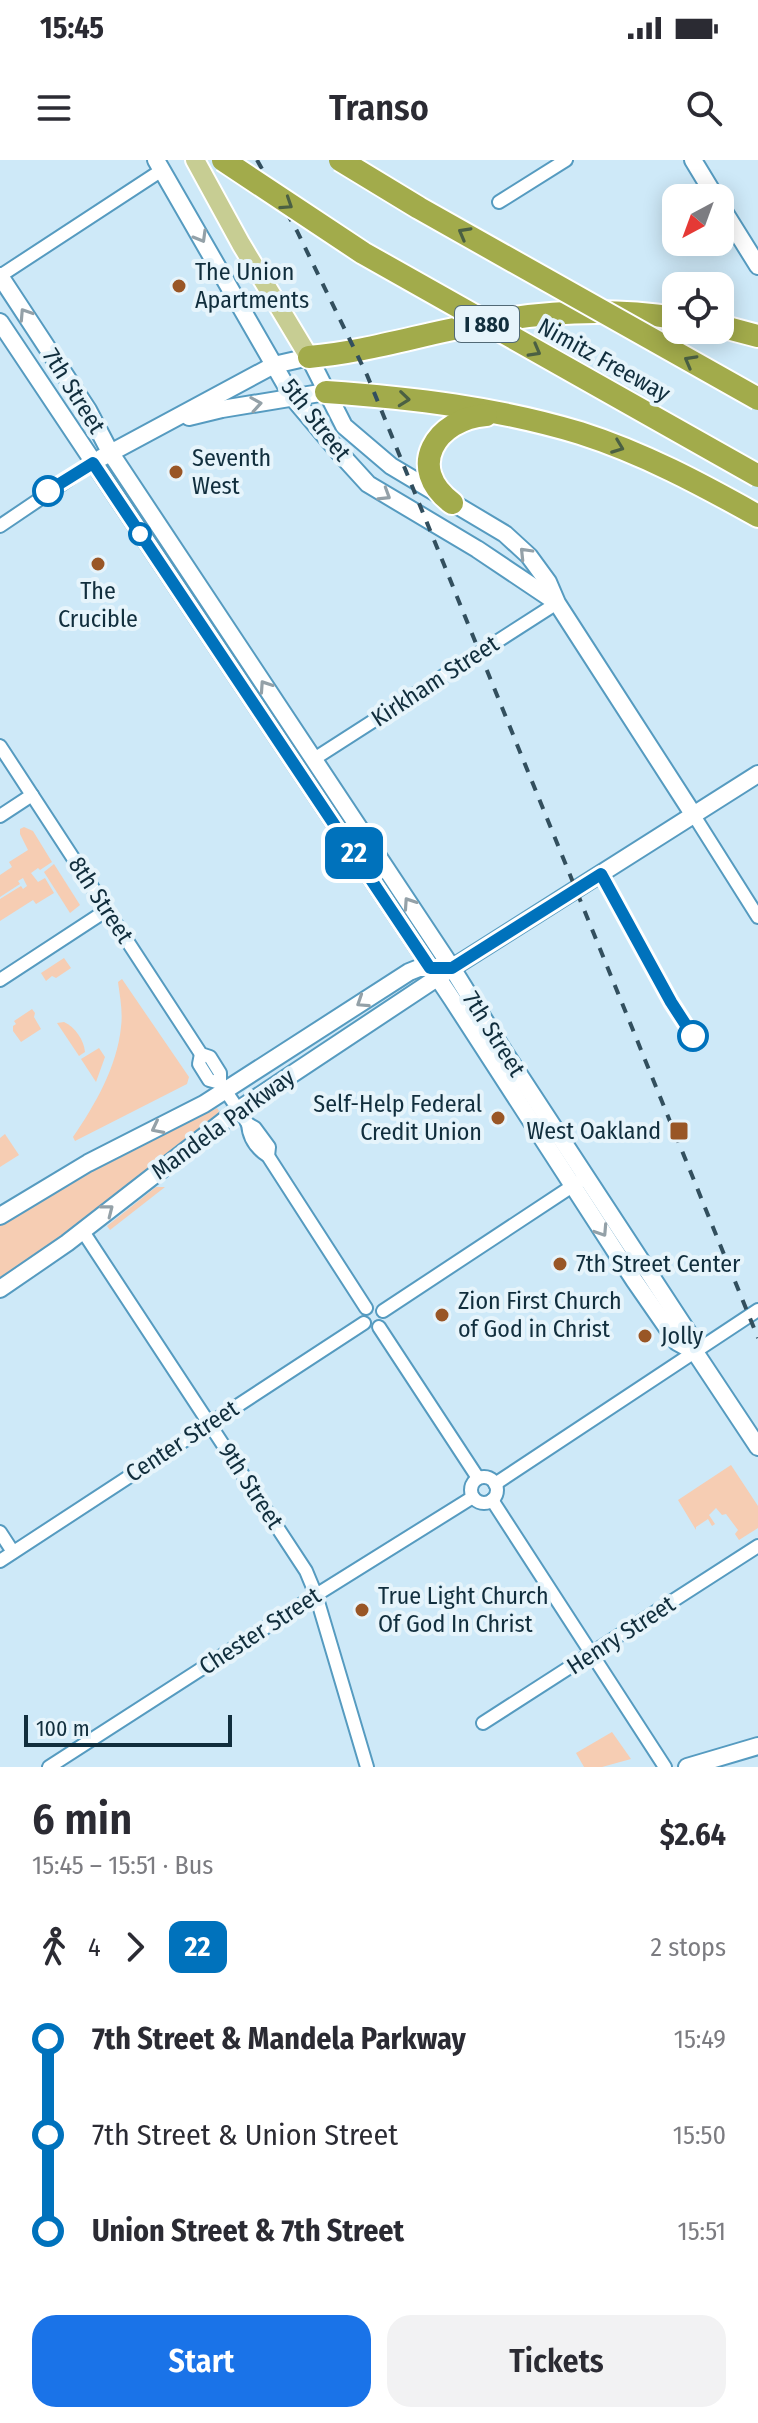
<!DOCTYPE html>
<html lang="en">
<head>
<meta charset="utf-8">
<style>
  :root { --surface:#fff; --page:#f2f2f3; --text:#2b2b33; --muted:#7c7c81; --accent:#1a73e8 }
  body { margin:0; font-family:"Fira Sans Condensed",sans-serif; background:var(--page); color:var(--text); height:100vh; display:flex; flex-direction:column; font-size:30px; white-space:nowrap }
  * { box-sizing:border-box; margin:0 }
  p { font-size:26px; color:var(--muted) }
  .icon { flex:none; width:44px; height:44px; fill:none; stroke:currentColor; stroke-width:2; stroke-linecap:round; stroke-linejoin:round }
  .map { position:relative; height:1607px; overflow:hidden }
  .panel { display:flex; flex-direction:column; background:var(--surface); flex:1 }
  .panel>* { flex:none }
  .badge { padding:0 16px; border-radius:12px; font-size:28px; line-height:52px }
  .needle { width:52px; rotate:221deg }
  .tools { position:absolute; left:662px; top:24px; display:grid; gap:16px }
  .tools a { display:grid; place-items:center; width:72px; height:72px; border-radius:16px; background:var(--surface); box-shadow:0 4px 20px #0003; font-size:40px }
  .scale { position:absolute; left:24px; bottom:20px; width:208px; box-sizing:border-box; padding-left:8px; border:4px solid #112e3d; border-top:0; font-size:22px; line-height:28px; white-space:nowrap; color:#112e3d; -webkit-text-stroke:6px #e6f4fb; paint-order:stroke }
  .map>.badge { position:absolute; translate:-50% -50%; box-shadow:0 0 0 4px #fff }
  .legs { display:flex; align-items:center; gap:12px; height:88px; padding:0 32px; font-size:26px }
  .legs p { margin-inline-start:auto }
  .head { display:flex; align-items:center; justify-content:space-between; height:136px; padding:0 32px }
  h1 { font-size:44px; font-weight:600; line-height:60px }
  .cta { display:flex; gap:16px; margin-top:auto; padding:16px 32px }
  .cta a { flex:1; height:92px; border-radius:24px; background:var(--accent); color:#fff; font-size:32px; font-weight:600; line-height:92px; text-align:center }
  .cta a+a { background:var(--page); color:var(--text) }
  ul { padding:0 32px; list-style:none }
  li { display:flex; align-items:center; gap:28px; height:96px; font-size:30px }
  li i { display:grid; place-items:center; width:12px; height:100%; margin:0 10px; background:currentColor }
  li i::after { content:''; width:20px; height:20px; margin:-10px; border:6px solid; border-radius:50%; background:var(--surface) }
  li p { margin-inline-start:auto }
  li:first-child i { background:linear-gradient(#0000 50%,currentColor 0) }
  li:last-child i { background:linear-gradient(currentColor 50%,#0000 0) }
  .status { display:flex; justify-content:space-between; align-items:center; height:56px; padding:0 40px; background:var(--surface); direction:ltr }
  .status svg { height:22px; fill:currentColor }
  header { display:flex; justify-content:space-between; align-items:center; height:104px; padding:0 32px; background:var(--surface); font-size:36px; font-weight:600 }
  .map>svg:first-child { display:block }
  .green { fill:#f6cdb3 }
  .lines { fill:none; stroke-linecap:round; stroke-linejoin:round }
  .street-casing { stroke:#569bc0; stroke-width:16 }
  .secondary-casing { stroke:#569bc0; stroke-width:20 }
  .primary-casing { stroke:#fff; stroke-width:22 }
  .highway-casing { stroke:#fff; stroke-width:26 }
  .street { stroke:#fff; stroke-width:12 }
  .secondary { stroke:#fff; stroke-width:16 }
  .primary { stroke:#c7cd93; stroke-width:18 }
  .highway { stroke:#a2ab4b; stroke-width:22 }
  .rail { stroke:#324f5e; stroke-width:4; stroke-dasharray:10 10; stroke-linecap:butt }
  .highway-bridge-casing { stroke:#fff; stroke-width:26; stroke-linecap:butt }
  .highway-bridge { stroke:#a2ab4b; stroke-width:22 }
  .oneway { stroke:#4b6043 }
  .oneway2 { stroke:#94a1a8 }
  .line-1-casing { stroke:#fff; stroke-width:18 }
  .line-1 { stroke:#0072bc; stroke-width:12 }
  .poi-dot { fill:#995626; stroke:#e6f4fb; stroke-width:3 }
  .stop-1-dot { fill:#fff; stroke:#0072bc; stroke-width:4 }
  .labels { text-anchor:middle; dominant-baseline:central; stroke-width:8; stroke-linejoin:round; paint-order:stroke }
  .shield { fill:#e6f4fb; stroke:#516976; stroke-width:2 }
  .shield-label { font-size:22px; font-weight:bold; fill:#112e3d }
  .poi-label { font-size:24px; fill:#112e3d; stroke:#e6f4fb; text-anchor:start }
  .street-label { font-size:24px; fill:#112e3d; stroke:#e6f4fb }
</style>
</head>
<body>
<div class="status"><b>15:45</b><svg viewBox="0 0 49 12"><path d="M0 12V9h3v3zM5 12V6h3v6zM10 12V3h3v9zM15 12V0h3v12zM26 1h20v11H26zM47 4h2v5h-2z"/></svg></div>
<header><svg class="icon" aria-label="menu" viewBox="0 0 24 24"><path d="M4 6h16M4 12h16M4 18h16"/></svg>Transo<svg class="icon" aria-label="search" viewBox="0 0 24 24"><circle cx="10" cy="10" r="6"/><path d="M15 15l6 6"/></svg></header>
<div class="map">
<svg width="758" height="1607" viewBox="0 0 758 1607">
  <rect width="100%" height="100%" fill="#cee9f8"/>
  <!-- green -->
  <g class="green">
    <path d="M 24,667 L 33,671 L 52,702 L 40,710 L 38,708 L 31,713 L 38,722 L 45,718 L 54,733 L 36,744 L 33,740 L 0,761 L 0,739 L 21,726 L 23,729 L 27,726 L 23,718 L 18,721 L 20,724 L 0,737 L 0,715 L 12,707 L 9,702 L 28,690 L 20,674 L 20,669 Z"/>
    <path d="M 54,704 L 80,745 L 70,753 L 44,712 Z"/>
    <path d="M 64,798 L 71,808 L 56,818 L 52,816 L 46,821 L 41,813 Z"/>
    <path d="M 122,819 L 189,917 L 187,924 L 75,981 L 73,977 C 95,945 117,907 121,867 C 123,852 120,837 118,822 Z"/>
    <path d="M 32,849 L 35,853 L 34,857 L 41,869 L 21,882 L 13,871 L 13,866 L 16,864 L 14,861 Z"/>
    <path d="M 64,862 C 75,867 84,880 85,892 L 79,896 L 57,863 Z"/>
    <path d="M 99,888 L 105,897 L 96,922 L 81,899 Z"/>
    <path d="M 217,948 L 219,951 L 217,954 L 70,1070 L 0,1120 L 0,1066 L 56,1030 Z"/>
    <path d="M 5,974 L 19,995 L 0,1007 L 0,978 Z"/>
    <path d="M 156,1027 L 165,1027 L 110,1070 L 107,1066 Z"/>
    <path d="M 731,1305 L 758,1346 L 758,1368 L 739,1380 L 735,1374 L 738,1370 L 726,1354 L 722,1355 L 716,1348 L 709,1355 L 715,1364 L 712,1366 L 708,1359 L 696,1367 L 696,1370 L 678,1340 Z"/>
    <path d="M 612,1572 L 631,1599 L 602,1607 L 584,1607 L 576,1593 Z"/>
  </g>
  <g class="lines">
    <!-- street casing -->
    <g class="street-casing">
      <g id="street">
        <path d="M 499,42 L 566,0"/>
        <path d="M 0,116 L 162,10"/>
        <path d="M 0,366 L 93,303"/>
        <path d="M 0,586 L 201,894 L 210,897 L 220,913 L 220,923 L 225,930 L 248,964 L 255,968 L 269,987 L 268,996"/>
        <path d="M 314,599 L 557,443"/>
        <path d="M 693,654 L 758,757"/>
        <path d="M 0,656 L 32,635"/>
        <path d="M 0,820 L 107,750"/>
        <path d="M 201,894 L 199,904 L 209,920 L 220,923"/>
        <path d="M 248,964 C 249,978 257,989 268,996 L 366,1148"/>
        <path d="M 82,1070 L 306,1411 L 316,1435 L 367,1607"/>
        <path d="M 383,1151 L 580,1021"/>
        <path d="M 379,1167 L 478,1318"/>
        <circle cx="484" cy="1330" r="13"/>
        <path d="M 495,1324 L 758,1150"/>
        <path d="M 492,1340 L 665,1607"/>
        <path d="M 0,1372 L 13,1392"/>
        <path d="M 0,1401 L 364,1163"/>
        <path d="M 483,1563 L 758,1386"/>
        <path d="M 49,1607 L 316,1435 L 473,1337"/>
      </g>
    </g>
    <!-- secondary casing -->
    <g class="secondary-casing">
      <g id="secondary">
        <path d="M 156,0 L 293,238 L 337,290 L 368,324 L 477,389 L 556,442"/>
        <path d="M 693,0 L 716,38"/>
        <path d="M 720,45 L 758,106"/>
        <path d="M 0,116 L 88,250 L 110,292 L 452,808 L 501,887 L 689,1174 L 695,1192 L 758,1287"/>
        <path d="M 0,162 L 452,839 L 634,1120 L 677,1182 L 695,1192"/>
        <path d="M 189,257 L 222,249 L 326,232"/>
        <path d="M 101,298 L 274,205 L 309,197 L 344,266 L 391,306 L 505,374 L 529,396 L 548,422 L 557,443 L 693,654"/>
        <path d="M 0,1056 L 88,1003 L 204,944 L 409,812 L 419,808 L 438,808"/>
        <path d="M 0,1129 L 67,1083 L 238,950 L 452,808 L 758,614"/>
        <path d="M 687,1607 L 758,1586"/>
      </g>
    </g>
    <!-- primary casing -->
    <g class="primary-casing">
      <path id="primary" d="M 195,0 L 241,84 L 309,197"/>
    </g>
    <!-- highway casing -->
    <g class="highway-casing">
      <g id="highway">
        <path d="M 720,166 L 758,176"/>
        <path d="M 309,197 C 367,192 422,174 479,164 C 544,151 610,148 676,158"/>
        <path d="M 326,232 C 413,238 497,248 580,273 C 643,293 701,324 758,356"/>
        <path d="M 452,343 C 405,308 436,259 486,255"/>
      </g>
    </g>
    <!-- street -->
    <use href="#street" class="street"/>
    <!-- secondary -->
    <use href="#secondary" class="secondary"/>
    <!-- primary -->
    <use href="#primary" class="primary"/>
    <!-- highway -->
    <use href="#highway" class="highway"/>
    <!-- rail -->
    <path class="rail" d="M 257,0 L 297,71 L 367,215 L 758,1178"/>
    <!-- highway-bridge casing -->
    <g class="highway-bridge-casing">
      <g id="highway-bridge">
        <path d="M 223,0 L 363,93 L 758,316"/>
        <path d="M 340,0 L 419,48 L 758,239"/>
      </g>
    </g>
    <!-- highway-bridge -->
    <use href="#highway-bridge" class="highway-bridge"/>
  </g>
  <!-- one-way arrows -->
  <defs><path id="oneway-chevron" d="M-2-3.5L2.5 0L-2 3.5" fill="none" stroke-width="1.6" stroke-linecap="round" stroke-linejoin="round" transform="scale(2)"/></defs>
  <g class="oneway">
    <use href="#oneway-chevron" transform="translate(287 44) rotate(33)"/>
    <use href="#oneway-chevron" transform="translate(464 73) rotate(-151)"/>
    <use href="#oneway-chevron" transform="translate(535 191) rotate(29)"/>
    <use href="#oneway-chevron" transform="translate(690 201) rotate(-151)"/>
    <use href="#oneway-chevron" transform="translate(404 239) rotate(6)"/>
    <use href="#oneway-chevron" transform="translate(618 287) rotate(21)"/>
  </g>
  <g class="oneway2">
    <use href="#oneway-chevron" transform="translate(201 77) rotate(60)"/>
    <use href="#oneway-chevron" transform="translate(25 154) rotate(-123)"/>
    <use href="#oneway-chevron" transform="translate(256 244) rotate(-9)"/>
    <use href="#oneway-chevron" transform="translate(385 335) rotate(32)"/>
    <use href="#oneway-chevron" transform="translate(525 393) rotate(-134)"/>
    <use href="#oneway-chevron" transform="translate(265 526) rotate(-124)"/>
    <use href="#oneway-chevron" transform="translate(409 743) rotate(-124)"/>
    <use href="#oneway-chevron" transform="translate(362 842) rotate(147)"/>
    <use href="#oneway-chevron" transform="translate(157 968) rotate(153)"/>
    <use href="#oneway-chevron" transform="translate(108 1050) rotate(-38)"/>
    <use href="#oneway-chevron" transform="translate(602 1071) rotate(57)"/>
  </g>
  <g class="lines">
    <!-- line-1 casing -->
    <g class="line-1-casing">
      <path id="line-1" d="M 48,331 L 93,303 L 430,808 L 452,808 L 601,714 L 671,842 L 693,876"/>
    </g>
    <!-- line-1 -->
    <use href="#line-1" class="line-1"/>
  </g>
  <!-- markers -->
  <g class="poi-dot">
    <circle cx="179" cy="126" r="8"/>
    <circle cx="176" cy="312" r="8"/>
    <circle cx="98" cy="404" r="8"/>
    <circle cx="498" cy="958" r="8"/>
    <rect x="669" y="961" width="20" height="20" rx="4"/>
    <circle cx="560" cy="1104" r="8"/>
    <circle cx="442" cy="1155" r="8"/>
    <circle cx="645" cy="1176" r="8"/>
    <circle cx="362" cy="1450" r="8"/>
  </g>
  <g class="stop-1-dot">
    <circle cx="48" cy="331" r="14"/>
    <circle cx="140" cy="374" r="10"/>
    <circle cx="693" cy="876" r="14"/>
  </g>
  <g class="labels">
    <!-- shield labels -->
    <rect class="shield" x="455" y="146" width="64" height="36" rx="6"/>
    <g class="shield-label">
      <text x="487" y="164">I 880</text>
    </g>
    <!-- poi labels -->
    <g class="poi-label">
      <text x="195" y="112">The Union<tspan x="195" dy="28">Apartments</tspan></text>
      <text x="192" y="298">Seventh<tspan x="192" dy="28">West</tspan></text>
      <text x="98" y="431" text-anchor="middle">The<tspan x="98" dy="28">Crucible</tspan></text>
      <text x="482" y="944" text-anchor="end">Self-Help Federal<tspan x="482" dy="28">Credit Union</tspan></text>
      <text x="661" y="971" text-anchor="end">West Oakland</text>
      <text x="576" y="1104">7th Street Center</text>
      <text x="458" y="1141">Zion First Church<tspan x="458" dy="28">of God in Christ</tspan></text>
      <text x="661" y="1176">Jolly</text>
      <text x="378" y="1436">True Light Church<tspan x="378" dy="28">Of God In Christ</tspan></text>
    </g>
    <!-- street labels -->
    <g class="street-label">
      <text transform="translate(604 200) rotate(29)">Nimitz Freeway</text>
      <text transform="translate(74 231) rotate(58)">7th Street</text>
      <text transform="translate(316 260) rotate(52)">5th Street</text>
      <text transform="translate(435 521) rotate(-33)">Kirkham Street</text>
      <text transform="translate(101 740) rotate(57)">8th Street</text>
      <text transform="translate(494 874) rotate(58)">7th Street</text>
      <text transform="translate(223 964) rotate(-36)">Mandela Parkway</text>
      <text transform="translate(182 1281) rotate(-33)">Center Street</text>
      <text transform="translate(251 1326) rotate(57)">9th Street</text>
      <text transform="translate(260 1471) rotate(-33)">Chester Street</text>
      <text transform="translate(621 1475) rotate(-33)">Henry Street</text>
    </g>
  </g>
</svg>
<div class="tools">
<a><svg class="needle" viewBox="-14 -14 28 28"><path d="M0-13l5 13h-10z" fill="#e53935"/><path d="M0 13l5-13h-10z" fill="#7c7c81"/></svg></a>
<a><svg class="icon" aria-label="locate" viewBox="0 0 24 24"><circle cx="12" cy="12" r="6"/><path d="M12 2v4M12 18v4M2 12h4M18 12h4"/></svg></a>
</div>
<div class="scale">100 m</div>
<b class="badge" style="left:354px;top:693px;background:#0072bc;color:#fff">22</b>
</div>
<section class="panel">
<div class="head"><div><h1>6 min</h1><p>15:45 – 15:51 · Bus</p></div><b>$2.64</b></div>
<div class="legs"><svg class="icon" aria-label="walk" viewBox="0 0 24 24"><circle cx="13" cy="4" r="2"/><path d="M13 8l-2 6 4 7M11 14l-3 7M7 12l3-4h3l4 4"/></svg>4<svg class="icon" aria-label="forward" viewBox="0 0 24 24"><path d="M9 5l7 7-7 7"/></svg><b class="badge" style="background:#0072bc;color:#fff">22</b><p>2 stops</p></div>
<ul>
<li><i style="color:#0072bc"></i><b>7th Street &amp; Mandela Parkway</b><p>15:49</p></li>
<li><i style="color:#0072bc"></i><span>7th Street &amp; Union Street</span><p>15:50</p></li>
<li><i style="color:#0072bc"></i><b>Union Street &amp; 7th Street</b><p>15:51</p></li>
</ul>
<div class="cta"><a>Start</a><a>Tickets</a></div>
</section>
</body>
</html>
